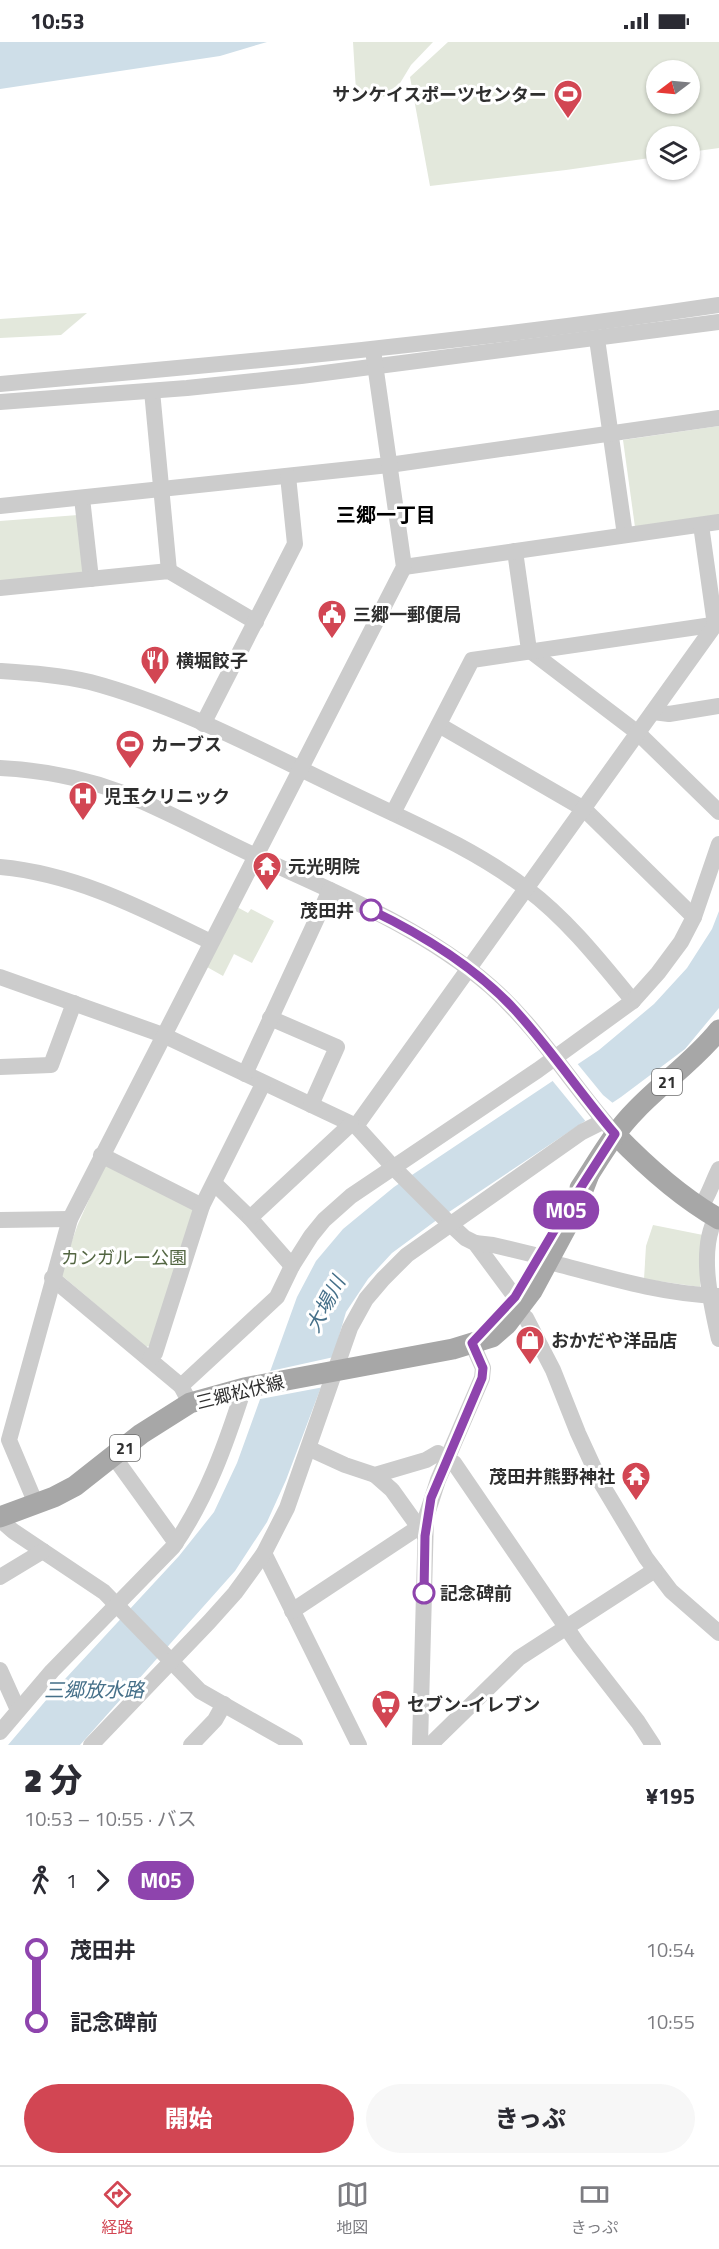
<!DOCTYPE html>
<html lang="ja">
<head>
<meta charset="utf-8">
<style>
  :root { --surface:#fff; --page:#f7f7f7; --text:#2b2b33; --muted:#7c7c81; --line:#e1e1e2; --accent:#d24653 }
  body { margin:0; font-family:"Titillium Web","Noto Sans JP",sans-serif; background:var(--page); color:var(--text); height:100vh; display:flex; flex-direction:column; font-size:22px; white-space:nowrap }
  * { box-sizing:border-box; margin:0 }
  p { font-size:20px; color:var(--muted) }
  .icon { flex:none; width:33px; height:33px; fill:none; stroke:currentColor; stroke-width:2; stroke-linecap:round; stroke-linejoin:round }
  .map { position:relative; height:1703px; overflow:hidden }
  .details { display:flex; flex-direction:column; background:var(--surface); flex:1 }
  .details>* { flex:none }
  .badge { padding:0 12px; border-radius:20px; font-size:21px; line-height:39px }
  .needle { width:39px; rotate:254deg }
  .fabs { position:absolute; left:646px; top:18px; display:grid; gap:12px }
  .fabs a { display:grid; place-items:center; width:54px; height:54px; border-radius:50%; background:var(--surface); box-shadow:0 2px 4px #0004; font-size:30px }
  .map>.badge { position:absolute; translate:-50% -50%; box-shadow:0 0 0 3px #fff }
  .legs { display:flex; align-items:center; gap:9px; height:66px; padding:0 24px; font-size:20px }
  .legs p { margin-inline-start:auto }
  .summary { display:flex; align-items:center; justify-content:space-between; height:102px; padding:0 24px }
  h1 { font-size:33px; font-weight:800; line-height:45px }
  .action { display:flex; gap:12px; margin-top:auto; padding:12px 24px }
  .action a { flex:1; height:69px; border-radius:36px; background:var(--accent); color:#fff; font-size:24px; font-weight:800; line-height:69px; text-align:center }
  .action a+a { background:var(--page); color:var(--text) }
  ul { padding:0 24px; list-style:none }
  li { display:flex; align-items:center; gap:21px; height:72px; font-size:22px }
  li i { display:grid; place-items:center; width:9px; height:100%; margin:0 8px; background:currentColor }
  li i::after { content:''; width:15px; height:15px; margin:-8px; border:4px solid; border-radius:50%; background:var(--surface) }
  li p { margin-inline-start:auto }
  li:first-child i { background:linear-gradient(#0000 50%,currentColor 0) }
  li:last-child i { background:linear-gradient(currentColor 50%,#0000 0) }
  .status { display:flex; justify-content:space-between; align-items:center; height:42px; padding:0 30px; background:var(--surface); direction:ltr }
  .status svg { height:16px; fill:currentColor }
  .dock { display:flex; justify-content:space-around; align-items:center; height:84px; border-top:2px solid var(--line); background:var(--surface); font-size:16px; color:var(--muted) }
  .dock a { display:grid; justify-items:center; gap:3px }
  .dock .on { color:var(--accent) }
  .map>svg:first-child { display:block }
  .green { fill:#e3e8dc; fill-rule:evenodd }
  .water { fill:#cedee8 }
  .pier { fill:#fff }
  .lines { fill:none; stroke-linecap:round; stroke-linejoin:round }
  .minor { stroke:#ccc; stroke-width:16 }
  .major { stroke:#a7a7a7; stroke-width:21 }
  .line-1-casing { stroke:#fff; stroke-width:14 }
  .line-1 { stroke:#8e44ad; stroke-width:9 }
  .stop-1-dot { fill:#fff; stroke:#8e44ad; stroke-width:3 }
  .labels { text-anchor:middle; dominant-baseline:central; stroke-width:6; stroke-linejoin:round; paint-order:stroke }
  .shield { fill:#fff; stroke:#6d6d6d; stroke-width:1.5 }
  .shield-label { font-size:16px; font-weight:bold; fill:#2f2f2f }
  .poi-label { font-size:18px; font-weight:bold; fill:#2f2f2f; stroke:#fff; text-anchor:start }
  .stop-label { font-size:18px; font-weight:bold; fill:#2f2f2f; stroke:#fff; text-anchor:end }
  .park-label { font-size:18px; fill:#536642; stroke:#fff }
  .street-label { font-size:18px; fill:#2f2f2f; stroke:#fff }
  .neighbourhood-label { font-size:20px; font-weight:bold; fill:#000; stroke:#fff }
  .water-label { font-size:20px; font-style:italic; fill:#467089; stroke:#fff }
</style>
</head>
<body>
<div class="status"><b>10:53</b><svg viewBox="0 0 49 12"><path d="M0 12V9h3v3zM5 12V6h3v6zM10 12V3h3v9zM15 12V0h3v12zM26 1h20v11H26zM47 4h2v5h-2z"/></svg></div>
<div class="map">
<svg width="719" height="1703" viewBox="0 0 719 1703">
  <rect width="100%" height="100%" fill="#fff"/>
  <!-- green -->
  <g class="green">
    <path d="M 353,0 L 433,0 L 411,23 L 394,51 L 374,58 L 356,49 Z"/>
    <path d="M 448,0 L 719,0 L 719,106 L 690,110 L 690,94 L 657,94 L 657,115 L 566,128 L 430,144 L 410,35 ZM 657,28 L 690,28 L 690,62 L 657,62 Z"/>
    <path d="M 87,271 L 61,293 L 0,296 L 0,277 Z"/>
    <path d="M 719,384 L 719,473 L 635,485 L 623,398 Z"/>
    <path d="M 78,473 L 84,532 L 0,541 L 0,479 Z"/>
    <path d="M 237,865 L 248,871 L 251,867 L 274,879 L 252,921 L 234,912 L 223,934 L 207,925 Z"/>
    <path d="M 110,1123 L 195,1168 L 152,1303 L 146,1305 L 60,1232 L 78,1182 L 104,1124 Z"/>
    <path d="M 653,1183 L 703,1193 L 700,1245 L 644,1237 L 646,1204 Z"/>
  </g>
  <!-- water -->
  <g class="water">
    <path d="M 0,0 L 267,0 L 220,14 L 0,47 Z"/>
    <path d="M 719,869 L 719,966 L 685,1007 L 621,1055 L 434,1180 L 392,1211 L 368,1237 L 346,1270 L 335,1308 L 286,1438 L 267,1480 L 235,1529 L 80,1703 L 8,1703 L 53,1650 L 179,1514 L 214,1470 L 237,1421 L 297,1255 L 316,1219 L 343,1187 L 394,1145 L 599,1008 L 654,962 L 687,926 L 712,887 Z"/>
  </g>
  <!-- pier -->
  <g class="pier">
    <path d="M 576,1020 L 603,1053 L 614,1062 L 587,1081 L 551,1037 Z"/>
    <path d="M 334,1315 L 324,1345 L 255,1358 L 266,1330 Z"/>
  </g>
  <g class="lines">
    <!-- minor -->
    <g class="minor">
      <path d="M 597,297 L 625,493"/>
      <path d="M 0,342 C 240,321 480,299 719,263"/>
      <path d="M 152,349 L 169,529"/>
      <path d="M 0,360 L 187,346 L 301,334 L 719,280"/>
      <path d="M 82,456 L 91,537"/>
      <path d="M 0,464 L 389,423 L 719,376"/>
      <path d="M 515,509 L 529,608 L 638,691 L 719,770"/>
      <path d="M 404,525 L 719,480"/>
      <path d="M 0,546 L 169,529 L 256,580"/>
      <path d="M 0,629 C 30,631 61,633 90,640 C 180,664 264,710 348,750 C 408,779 474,806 527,847 C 568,878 600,919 633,959"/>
      <path d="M 653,670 L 669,672 L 719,664"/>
      <path d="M 203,682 L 295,502 L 288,434"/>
      <path d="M 439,683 L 584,767 L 694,875"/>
      <path d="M 0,726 C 40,728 83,736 120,750 C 168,769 214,795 260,816 C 340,853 423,886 490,944 C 537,985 570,1040 610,1086"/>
      <path d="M 393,771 L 472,618 L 719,582"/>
      <path d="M 0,825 C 77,832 143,867 211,900"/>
      <path d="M 0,935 L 163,993 L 356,1084 L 394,1126 L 450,1182 L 465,1196 L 475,1201 L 515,1255"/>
      <path d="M 270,976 L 337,1005 L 311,1063"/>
      <path d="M 0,1025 L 51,1023 L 74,961"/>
      <path d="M 245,1032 L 330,848"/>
      <path d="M 356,1084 L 715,583 L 701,483"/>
      <path d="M 101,1113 L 202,1164"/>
      <path d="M 215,1142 L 250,1176 L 292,1224"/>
      <path d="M 700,1166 C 709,1153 712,1141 719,1127"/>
      <path d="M 250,1176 L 351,1082"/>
      <path d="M 716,1176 C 698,1208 711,1262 719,1297"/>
      <path d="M 0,1178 L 70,1177"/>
      <path d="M 475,1201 L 493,1203 L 539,1214"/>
      <path d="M 550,1218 L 557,1222 C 610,1236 663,1252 719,1254"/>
      <path d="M 52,1236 L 181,1344"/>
      <path d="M 518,1269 L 526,1276 L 553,1328 L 578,1391 L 601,1441 L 646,1516 L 671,1549 L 719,1591"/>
      <path d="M 150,1317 L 155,1311 L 202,1164 L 263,1042"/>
      <path d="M 190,1361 L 181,1344 L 277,1255 L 292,1224 L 311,1194 L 324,1178 L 351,1154 L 538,1028 L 633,959 L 658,931 L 681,900 L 694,875 L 719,802"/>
      <path d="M 310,1407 L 345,1423 L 375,1433 L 426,1418 L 438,1411 L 454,1421 L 579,1604 L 638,1680 L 653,1703"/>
      <path d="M 114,1415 L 176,1501"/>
      <path d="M 375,1433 L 392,1448 L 425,1494"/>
      <path d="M 36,1462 L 9,1398 L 70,1177 L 404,525 L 373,308"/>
      <path d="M 2,1474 L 5,1482 L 13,1489 L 104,1550 L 200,1649 L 295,1703"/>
      <path d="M 264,1511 L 359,1703"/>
      <path d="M 0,1535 L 43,1509"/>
      <path d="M 292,1569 L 419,1485"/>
      <path d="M 0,1628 L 18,1668"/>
      <path d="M 0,1690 L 52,1629 L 173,1505 C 207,1456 226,1402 244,1346"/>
      <path d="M 91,1703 L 209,1580 L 235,1551 L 264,1511 L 287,1466 L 350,1286 L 366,1257 L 383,1237 L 407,1213 L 582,1090 L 604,1079"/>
      <path d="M 191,1703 L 215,1678 L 224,1662"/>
      <path d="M 420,1703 L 426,1475 L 438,1438 L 482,1336 L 483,1326 L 472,1301"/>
      <path d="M 430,1703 L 519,1616 L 655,1528"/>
    </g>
    <!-- major -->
    <g class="major">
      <path d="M 615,1092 C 646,1124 680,1155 719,1177"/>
      <path d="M 580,1146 C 598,1119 613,1091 636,1068 C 663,1040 695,1018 719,988"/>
      <path d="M 0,1475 L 54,1455 L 75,1444 L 141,1392 L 190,1361 L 244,1346 L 453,1307 L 492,1295 L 507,1282 L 532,1249 L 574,1171 L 588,1135"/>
    </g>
  </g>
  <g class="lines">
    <!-- line-1 casing -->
    <g class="line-1-casing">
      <path id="line-1" d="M 371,868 C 423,893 474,924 514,967 C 550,1006 580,1051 615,1092 L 567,1167 L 515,1255 L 472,1301 L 483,1326 L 482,1336 L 431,1456 L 425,1494 L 424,1551"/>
    </g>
    <!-- line-1 -->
    <use href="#line-1" class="line-1"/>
  </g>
  <!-- icons -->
  <defs>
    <g id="stadium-pin" transform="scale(1.5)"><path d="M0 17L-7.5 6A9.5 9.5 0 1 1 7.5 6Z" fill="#d24653" stroke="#fff"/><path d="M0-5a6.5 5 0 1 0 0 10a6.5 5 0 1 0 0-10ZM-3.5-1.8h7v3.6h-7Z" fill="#fff"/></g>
    <g id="civic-pin" transform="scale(1.5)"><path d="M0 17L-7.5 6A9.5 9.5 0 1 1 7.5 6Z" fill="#d24653" stroke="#fff"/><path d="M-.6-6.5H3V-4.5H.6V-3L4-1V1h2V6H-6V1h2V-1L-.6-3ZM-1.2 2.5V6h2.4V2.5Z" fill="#fff"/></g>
    <g id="restaurant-pin" transform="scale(1.5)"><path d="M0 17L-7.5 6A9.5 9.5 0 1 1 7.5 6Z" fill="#d24653" stroke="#fff"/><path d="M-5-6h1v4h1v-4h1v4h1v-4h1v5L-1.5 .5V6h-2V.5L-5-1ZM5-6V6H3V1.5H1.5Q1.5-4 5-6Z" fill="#fff"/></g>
    <g id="hospital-pin" transform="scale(1.5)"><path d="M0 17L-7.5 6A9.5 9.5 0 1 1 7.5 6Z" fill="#d24653" stroke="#fff"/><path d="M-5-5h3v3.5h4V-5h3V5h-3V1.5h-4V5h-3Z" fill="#fff"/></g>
    <g id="temple-pin" transform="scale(1.5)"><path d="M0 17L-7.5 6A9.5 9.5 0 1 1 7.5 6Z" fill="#d24653" stroke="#fff"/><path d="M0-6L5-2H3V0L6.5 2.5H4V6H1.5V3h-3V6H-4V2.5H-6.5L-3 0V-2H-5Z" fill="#fff"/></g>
    <g id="shop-pin" transform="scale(1.5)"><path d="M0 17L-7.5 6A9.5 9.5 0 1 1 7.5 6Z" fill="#d24653" stroke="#fff"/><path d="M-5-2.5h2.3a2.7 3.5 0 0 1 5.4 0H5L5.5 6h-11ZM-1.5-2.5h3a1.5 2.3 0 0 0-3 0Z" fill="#fff"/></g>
    <g id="supermarket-pin" transform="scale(1.5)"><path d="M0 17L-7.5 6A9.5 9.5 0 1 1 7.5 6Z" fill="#d24653" stroke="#fff"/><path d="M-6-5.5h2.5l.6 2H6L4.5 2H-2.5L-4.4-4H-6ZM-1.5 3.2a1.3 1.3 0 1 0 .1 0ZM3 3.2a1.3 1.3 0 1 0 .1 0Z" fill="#fff"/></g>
  </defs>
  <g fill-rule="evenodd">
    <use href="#stadium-pin" x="568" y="52"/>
    <use href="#civic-pin" x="332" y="572"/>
    <use href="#restaurant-pin" x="155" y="618"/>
    <use href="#stadium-pin" x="130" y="702"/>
    <use href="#hospital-pin" x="83" y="754"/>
    <use href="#temple-pin" x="267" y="824"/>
    <use href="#shop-pin" x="530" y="1298"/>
    <use href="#temple-pin" x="636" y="1434"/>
    <use href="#supermarket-pin" x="386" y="1662"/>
  </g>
  <!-- markers -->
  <g class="stop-1-dot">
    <circle cx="371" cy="868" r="10"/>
    <circle cx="424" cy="1551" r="10"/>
  </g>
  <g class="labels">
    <!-- shield labels -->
    <g class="shield">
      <rect x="652" y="1027" width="30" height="26" rx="4.5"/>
      <rect x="110" y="1393" width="30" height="26" rx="4.5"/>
    </g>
    <g class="shield-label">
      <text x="667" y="1040">21</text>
      <text x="125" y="1406">21</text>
    </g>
    <!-- poi labels -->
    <g class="poi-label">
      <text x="547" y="52" text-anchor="end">サンケイスポーツセンター</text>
      <text x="353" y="572">三郷一郵便局</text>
      <text x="176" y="618">横堀餃子</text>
      <text x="151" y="702">カーブス</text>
      <text x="104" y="754">児玉クリニック</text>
      <text x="288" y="824">元光明院</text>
      <text x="551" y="1298">おかだや洋品店</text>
      <text x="615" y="1434" text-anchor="end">茂田井熊野神社</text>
      <text x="407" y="1662">セブン-イレブン</text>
    </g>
    <!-- stop labels -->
    <g class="stop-label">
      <text x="354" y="868">茂田井</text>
      <text x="440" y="1551" text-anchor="start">記念碑前</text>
    </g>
    <!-- park labels -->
    <g class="park-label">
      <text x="124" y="1215">カンガルー公園</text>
    </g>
    <!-- street labels -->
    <g class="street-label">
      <text transform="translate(240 1350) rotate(-14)">三郷松伏線</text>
    </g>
    <!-- neighbourhood labels -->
    <g class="neighbourhood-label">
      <text x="386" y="472">三郷一丁目</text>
    </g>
    <!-- water labels -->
    <g class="water-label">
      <text transform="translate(325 1262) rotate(-62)">大場川</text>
      <text x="94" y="1647">三郷放水路</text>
    </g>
  </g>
</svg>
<div class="fabs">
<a><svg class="needle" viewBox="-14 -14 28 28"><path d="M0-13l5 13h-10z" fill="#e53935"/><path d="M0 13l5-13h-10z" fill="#7c7c81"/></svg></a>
<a><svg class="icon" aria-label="layers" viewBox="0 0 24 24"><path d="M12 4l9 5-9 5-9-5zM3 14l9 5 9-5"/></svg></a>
</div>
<b class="badge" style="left:566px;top:1168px;background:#8e44ad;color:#fff">M05</b>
</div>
<section class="details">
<div class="summary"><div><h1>2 分</h1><p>10:53 – 10:55 · バス</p></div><b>¥195</b></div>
<div class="legs"><svg class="icon" aria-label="walk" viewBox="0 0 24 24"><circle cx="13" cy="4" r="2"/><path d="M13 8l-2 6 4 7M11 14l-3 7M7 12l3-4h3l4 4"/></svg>1<svg class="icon" aria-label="forward" viewBox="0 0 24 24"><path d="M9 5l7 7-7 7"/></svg><b class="badge" style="background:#8e44ad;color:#fff">M05</b></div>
<ul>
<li><i style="color:#8e44ad"></i><b>茂田井</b><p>10:54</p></li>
<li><i style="color:#8e44ad"></i><b>記念碑前</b><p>10:55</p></li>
</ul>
<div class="action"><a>開始</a><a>きっぷ</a></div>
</section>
<nav class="dock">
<a class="on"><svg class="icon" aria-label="directions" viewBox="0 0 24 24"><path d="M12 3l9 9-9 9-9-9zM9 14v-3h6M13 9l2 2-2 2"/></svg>経路</a>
<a><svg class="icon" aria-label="map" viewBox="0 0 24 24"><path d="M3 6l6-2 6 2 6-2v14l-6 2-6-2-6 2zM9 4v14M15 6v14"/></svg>地図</a>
<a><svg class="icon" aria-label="tickets" viewBox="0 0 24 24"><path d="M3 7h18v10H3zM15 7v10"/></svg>きっぷ</a>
</nav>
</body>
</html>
